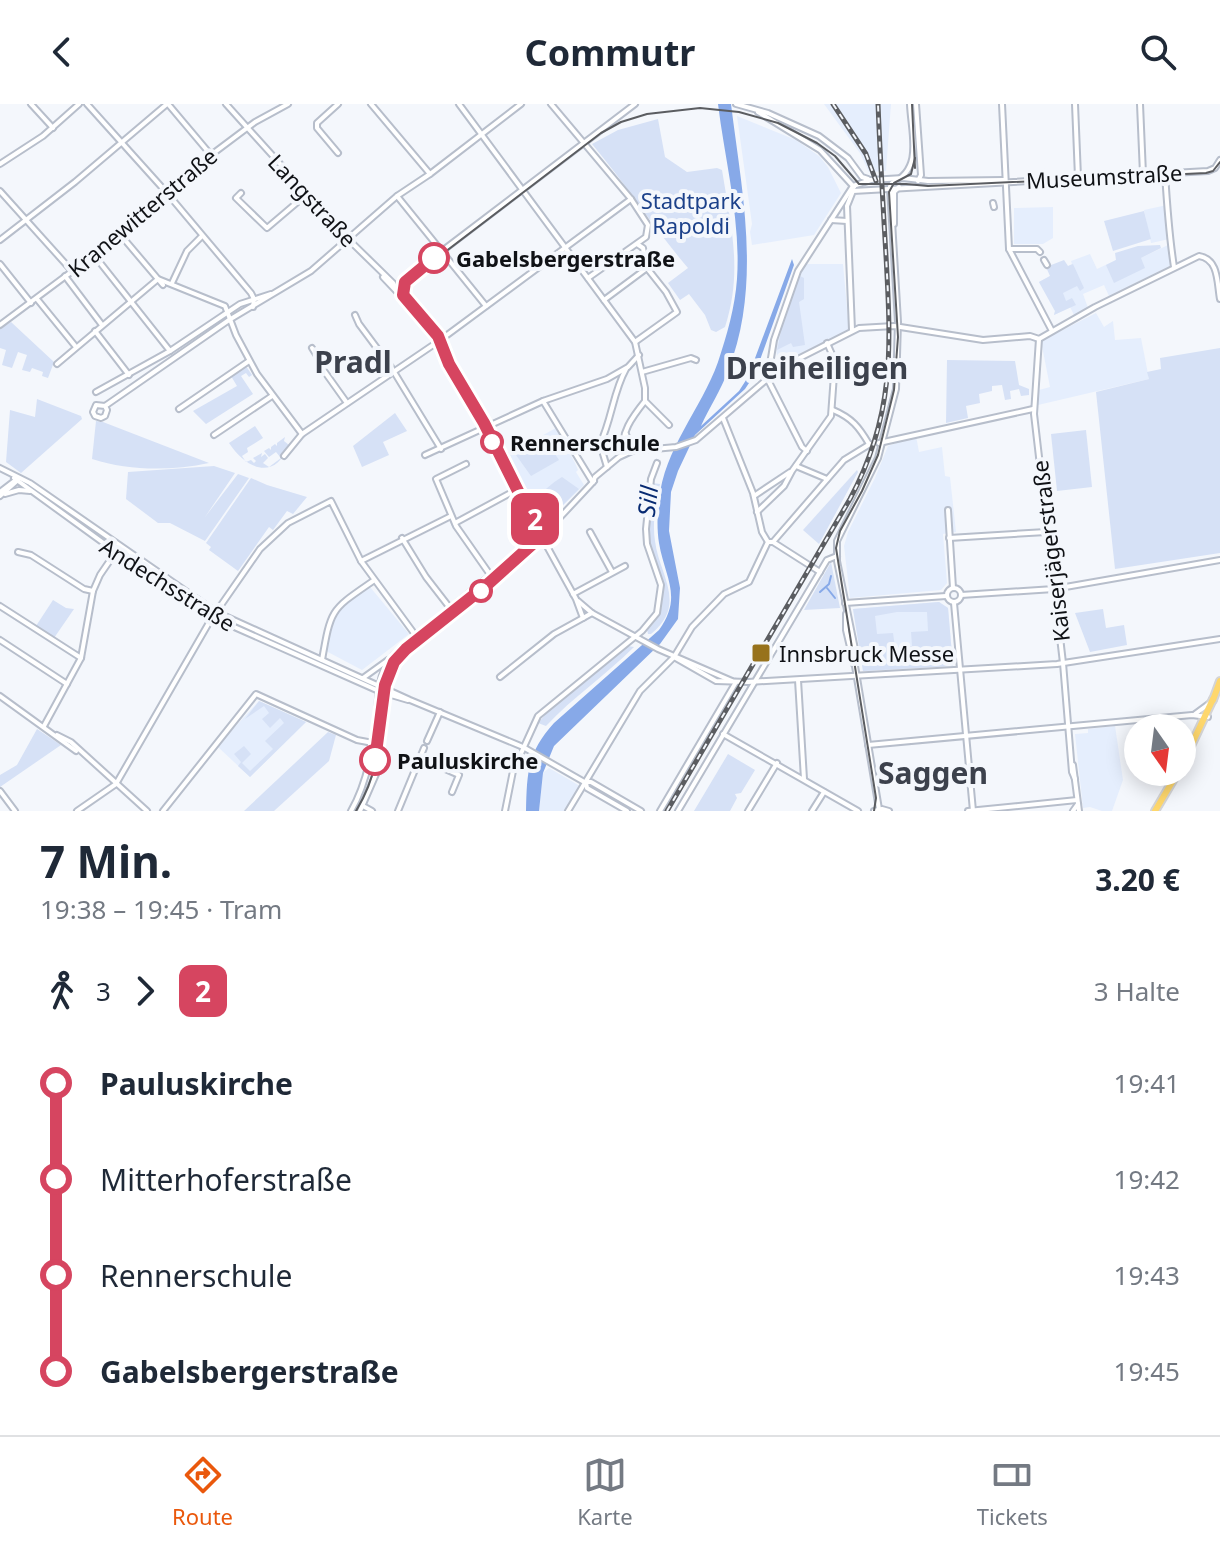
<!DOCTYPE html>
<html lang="de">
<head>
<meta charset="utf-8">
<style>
  :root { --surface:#fff; --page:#f6f6f7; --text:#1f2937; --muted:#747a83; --line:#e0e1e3; --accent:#ea580c }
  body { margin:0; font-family:"Noto Sans",sans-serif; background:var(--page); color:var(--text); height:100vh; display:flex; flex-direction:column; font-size:30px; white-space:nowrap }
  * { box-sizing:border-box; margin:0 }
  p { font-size:26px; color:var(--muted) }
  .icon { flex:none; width:44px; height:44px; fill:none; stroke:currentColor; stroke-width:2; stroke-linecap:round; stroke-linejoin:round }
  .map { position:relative; height:707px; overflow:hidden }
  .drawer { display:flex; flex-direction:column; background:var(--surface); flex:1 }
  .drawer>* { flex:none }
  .badge { padding:0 16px; border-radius:12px; font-size:28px; line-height:52px }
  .needle { width:52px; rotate:166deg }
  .tools { position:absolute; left:1124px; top:610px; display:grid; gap:16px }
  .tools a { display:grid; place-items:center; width:72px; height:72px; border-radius:50%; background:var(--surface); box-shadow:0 4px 20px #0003; font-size:40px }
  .map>.badge { position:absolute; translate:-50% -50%; box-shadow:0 0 0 4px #fff }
  .legs { display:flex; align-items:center; gap:12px; height:88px; padding:0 40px; font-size:26px }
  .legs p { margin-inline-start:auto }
  .head { display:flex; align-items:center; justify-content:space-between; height:136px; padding:0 40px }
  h1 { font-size:44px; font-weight:700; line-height:60px }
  ul { padding:0 40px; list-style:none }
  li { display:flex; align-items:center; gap:28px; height:96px; font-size:30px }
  li i { display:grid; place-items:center; width:12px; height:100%; margin:0 10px; background:currentColor }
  li i::after { content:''; width:20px; height:20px; margin:-10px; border:6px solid; border-radius:50%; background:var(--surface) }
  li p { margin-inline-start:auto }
  li:first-child i { background:linear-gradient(#0000 50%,currentColor 0) }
  li:last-child i { background:linear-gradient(currentColor 50%,#0000 0) }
  header { display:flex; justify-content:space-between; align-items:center; height:104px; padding:0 40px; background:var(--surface); font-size:36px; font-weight:700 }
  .tabs { display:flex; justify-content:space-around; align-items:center; height:112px; border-top:2px solid var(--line); background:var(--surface); font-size:22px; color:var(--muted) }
  .tabs a { display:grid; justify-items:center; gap:4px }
  .tabs .selected { color:var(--accent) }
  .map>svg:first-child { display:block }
  .built { fill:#e5eefd }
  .green { fill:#d6e1f6; fill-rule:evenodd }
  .water { fill:#87a9e8 }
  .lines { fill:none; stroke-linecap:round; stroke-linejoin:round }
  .stream { stroke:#87a9e8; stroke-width:2 }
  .minor-casing { stroke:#b7becb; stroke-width:8 }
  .major-casing { stroke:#d4d4d5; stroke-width:10 }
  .minor { stroke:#fff; stroke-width:4 }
  .major { stroke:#fed76c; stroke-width:6 }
  .tram { stroke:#5b5d61; stroke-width:2 }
  .rail-casing { stroke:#5b5d61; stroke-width:5 }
  .rail { stroke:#f4f7fc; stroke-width:2; stroke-dasharray:6; stroke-linecap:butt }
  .line-1-casing { stroke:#fff; stroke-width:18 }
  .line-1 { stroke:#d64560; stroke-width:12 }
  .stop-1-dot { fill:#fff; stroke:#d64560; stroke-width:4 }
  .poi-dot { fill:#97721c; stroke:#f4f7fc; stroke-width:3 }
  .labels { text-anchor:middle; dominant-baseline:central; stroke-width:8; stroke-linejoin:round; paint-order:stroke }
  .street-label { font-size:22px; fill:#101216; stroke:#f4f7fc }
  .park-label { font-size:22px; fill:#1c418a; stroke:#f4f7fc }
  .stop-label { font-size:22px; font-weight:bold; fill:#101216; stroke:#f4f7fc; text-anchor:start }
  .poi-label { font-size:22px; fill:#101216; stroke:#f4f7fc; text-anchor:start }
  .water-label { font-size:24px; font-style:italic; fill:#072a72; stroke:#f4f7fc }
  .district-label { font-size:30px; font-weight:bold; fill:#3c414c; stroke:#f4f7fc }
</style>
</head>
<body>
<header><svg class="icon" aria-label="back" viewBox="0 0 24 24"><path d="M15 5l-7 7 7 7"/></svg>Commutr<svg class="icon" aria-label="search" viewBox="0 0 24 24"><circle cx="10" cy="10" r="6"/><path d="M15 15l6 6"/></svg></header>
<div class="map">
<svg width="1220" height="707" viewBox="0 0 1220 707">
  <rect width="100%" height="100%" fill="#f4f7fc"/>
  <!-- built -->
  <g class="built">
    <path d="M 824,0 L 891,0 L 886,67 L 869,68 L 860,49 Z"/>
    <path d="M 737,12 L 796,36 L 819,52 L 828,63 L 841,89 L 814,131 L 752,141 L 750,128 L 752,120 Z"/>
    <path d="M 1167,101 L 1166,118 L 1169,135 L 1151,139 L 1144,106 Z"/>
    <path d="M 1053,103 L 1053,134 L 1043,140 L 1014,140 L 1014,104 Z"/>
    <path d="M 1168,141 L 1172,161 L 1109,192 L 1104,181 L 1083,190 L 1088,204 L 1074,211 L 1070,203 L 1054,211 L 1055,207 L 1039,178 L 1072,160 L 1071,157 L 1090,150 L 1097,165 L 1116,156 L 1116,153 L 1141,154 Z"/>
    <path d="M 805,160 L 843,160 L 849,226 L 778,260 L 776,244 L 787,199 Z"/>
    <path d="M 1096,209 L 1104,223 L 1113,217 L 1115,236 L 1141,234 L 1149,275 L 1038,301 L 1039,286 L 1050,283 L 1041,237 Z"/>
    <path d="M 556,324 L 575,359 L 578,366 L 576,368 L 584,381 L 548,416 L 540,416 L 505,352 Z"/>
    <path d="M 916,332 L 919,348 L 942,343 L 945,372 L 950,373 L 956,428 L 943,430 L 947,479 L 941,486 L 850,494 L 844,442 L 848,428 L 875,374 L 888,342 Z"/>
    <path d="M 370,483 L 409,530 L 362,566 L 326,547 L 331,521 L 337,506 Z"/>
    <path d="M 939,498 L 948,504 L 953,562 L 863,567 L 853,505 Z"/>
    <path d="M 259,597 L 306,618 L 250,673 L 217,642 Z"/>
    <path d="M 1115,622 L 1123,676 L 1112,707 L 1102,707 L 1090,703 L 1083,704 L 1075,630 L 1088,629 L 1088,625 Z"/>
    <path d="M 549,664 L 585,685 L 572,707 L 539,707 L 543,669 Z"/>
  </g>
  <!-- green -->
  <g class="green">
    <path d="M 658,15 L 665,53 L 687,68 L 717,64 L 722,66 C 731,122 743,168 725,223 L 716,228 L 711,226 L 705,211 L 689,190 L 680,196 L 668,179 L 688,164 C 653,123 625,79 592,40 L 618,26 Z"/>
    <path d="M 1144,107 L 1151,135 L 1113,147 L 1104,117 Z"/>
    <path d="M 1160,141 L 1161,144 L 1141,154 L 1145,164 L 1114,179 L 1106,161 L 1116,156 L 1115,149 L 1138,142 Z"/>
    <path d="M 1064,156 L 1068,162 L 1073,160 L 1084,184 L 1080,187 L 1077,182 L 1063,189 L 1066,197 L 1072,194 L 1076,201 L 1054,211 L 1055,207 L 1039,178 L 1050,172 L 1046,163 Z"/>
    <path d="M 798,171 L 804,174 L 804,195 L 799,198 L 805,241 L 793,243 L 791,239 L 777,246 L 787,199 Z"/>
    <path d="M 11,218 L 54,258 L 48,274 L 42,272 L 43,268 L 32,264 L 30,268 L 22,266 L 27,251 L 18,248 L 12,264 L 2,261 L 6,246 L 0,244 L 0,225 Z"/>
    <path d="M 1220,244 L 1220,449 L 1115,465 L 1096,288 L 1149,275 L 1147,268 L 1161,265 L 1160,254 Z"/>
    <path d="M 947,256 L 1015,257 L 1019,281 L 1029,285 L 1029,291 L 1021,292 L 1019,285 L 1010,287 L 1011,295 L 1005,296 L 1002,281 L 992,282 L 992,287 L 979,290 L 980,299 L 966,302 L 968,314 L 946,319 Z"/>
    <path d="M 246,262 L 252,271 L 249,273 L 246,269 L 241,272 L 253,290 L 206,320 L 193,307 L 237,282 L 231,272 Z"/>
    <path d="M 37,295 L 81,312 L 82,315 L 21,369 L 6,358 L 10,306 L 35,313 Z"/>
    <path d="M 395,309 L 407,327 L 383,338 L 389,351 L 362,363 L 353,342 Z"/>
    <path d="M 96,317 L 103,318 L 209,359 C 171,367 129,367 92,355 Z"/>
    <path d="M 255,322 L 263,334 L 247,344 L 248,348 L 242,352 L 246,358 L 251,356 L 254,359 L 256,357 L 253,354 L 262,349 L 261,353 L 265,350 L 268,354 L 263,359 L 269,363 L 281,354 L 276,348 L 269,353 L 264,347 L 269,344 L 271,346 L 271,343 L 275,340 L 277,342 L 277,339 L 285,333 L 284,337 L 289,341 C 275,377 247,366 229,339 Z"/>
    <path d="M 1086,326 L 1092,383 L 1057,387 L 1051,330 Z"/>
    <path d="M 545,335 L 559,356 L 531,372 L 516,351 Z"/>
    <path d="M 214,362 L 235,369 L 205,413 L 238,370 L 249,374 L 205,437 L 170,419 L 158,419 L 126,395 L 128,368 Z"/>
    <path d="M 857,366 L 858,368 L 819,440 L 803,426 Z"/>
    <path d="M 562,373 L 579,385 L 548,416 L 542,415 L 532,395 C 543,389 550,380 562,373 Z"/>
    <path d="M 251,374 L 267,381 L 307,393 L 293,410 L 287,407 L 273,426 L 269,423 L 238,467 L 209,446 L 211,443 L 206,439 Z"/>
    <path d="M 652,379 L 660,380 C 656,397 652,419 655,437 C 659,471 688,500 651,530 L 648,530 L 647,526 C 680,496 650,464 647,430 C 646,414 650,396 652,379 Z"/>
    <path d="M 831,458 L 840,504 L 804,506 Z"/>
    <path d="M 53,496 L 66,504 L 74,505 L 54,534 L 36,522 Z"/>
    <path d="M 939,498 L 948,504 L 953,562 L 863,567 L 853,505 ZM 897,508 L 927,508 L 928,527 L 911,528 L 912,542 L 895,543 L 893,529 L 877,530 L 875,512 Z"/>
    <path d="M 1103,505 L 1106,524 L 1124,521 L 1127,541 L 1090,548 L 1075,509 Z"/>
    <path d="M 628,542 L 634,543 C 606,571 573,593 546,622 L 538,619 L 552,603 Z"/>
    <path d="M 259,597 L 306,618 L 250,673 L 238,662 L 241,658 L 234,650 L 244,642 L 251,650 L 242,659 L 250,667 L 273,645 L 265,637 L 284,619 L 280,614 L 270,624 L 262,615 L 269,609 L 264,602 L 245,615 Z"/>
    <path d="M 37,625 L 61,641 L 0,683 L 0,671 L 17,661 Z"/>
    <path d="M 328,628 L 336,631 L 329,657 L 274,707 L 244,707 Z"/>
    <path d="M 728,650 L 755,666 L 741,689 L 735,690 L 737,694 L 730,707 L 694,707 Z"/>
  </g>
  <!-- water -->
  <path class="water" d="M 718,0 L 731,0 C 742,89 762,180 728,267 C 721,286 709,304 701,322 L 739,287 L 748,273 L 792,155 L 794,161 L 755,270 L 745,285 L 695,331 L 678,367 L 671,388 L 669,427 L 680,484 L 678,515 L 660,540 L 554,642 L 543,669 L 539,707 L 526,707 C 527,669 527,649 554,619 L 659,526 C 683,493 665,474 659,439 C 657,427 657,410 659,397 C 664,344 701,306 718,258 C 727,231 735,203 737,175 C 741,117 725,57 718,0 Z"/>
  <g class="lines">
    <!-- stream -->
    <g class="stream">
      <path d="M 718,96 L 723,103"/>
      <path d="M 827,484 L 835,494"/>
      <path d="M 820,488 L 829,480 L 831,472"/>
    </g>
    <!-- minor casing -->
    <g class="minor-casing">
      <g id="minor">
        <path d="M 31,0 L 53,24"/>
        <path d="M 87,0 L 167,89 L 251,189 L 254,195 L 253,203"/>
        <path d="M 168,0 L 211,51"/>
        <path d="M 226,0 L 348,135 L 393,179 L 397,187"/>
        <path d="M 371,0 L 430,70"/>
        <path d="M 459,0 L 635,238 L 645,284 L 645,297 L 669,321"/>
        <path d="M 551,0 L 631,95 L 648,121 L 646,133 L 588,174"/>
        <path d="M 736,0 L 768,9 L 819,32 L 848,54 L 862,73 L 868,75"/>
        <path d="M 916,0 L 921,71 L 918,77"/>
        <path d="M 1002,0 L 1009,145 L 1052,227"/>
        <path d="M 1075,0 L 1078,73"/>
        <path d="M 1140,0 L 1143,70"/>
        <path d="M 758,8 L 820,46 L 854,83"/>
        <path d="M 338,49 L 317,24 L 317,19 L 338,0"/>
        <path d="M 0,60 L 43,32 L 79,0"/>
        <path d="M 1165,69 C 1167,101 1169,131 1174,163"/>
        <path d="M 890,83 L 892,79 C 924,65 911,29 910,0"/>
        <path d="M 0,87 L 72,167"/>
        <path d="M 241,89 L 236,94 L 267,124 L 307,90"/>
        <path d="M 397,92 L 486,202"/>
        <path d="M 993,99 L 994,103"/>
        <path d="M 831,116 L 847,117"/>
        <path d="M 894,120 L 894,88 L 899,83"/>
        <path d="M 119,129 L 163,181"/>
        <path d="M 0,136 L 75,78 L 167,0"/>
        <path d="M 1009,145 L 1037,145 L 1040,148"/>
        <path d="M 442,147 L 635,0"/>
        <path d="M 94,151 L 170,247"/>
        <path d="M 1044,156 L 1047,161"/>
        <path d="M 0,160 L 31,199"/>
        <path d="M 65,172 L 102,221"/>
        <path d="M 383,173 L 439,232 L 448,259"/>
        <path d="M 172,179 L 187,147 L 202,132"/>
        <path d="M 37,195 L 76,243"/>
        <path d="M 604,196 L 647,164 L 643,144 L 637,140"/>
        <path d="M 355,211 L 359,220 L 391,263 L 441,345"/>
        <path d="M 424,216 L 434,231 L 443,255 L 482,317 L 516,386 L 576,495 L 583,514"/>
        <path d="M 0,221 L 94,151 L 211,51 L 255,18 L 288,0"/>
        <path d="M 852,226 L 847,102 L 853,87 L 1208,67 L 1215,64 L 1220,56"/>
        <path d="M 95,227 L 129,271"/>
        <path d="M 1039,235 L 1034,310 L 1063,559 L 1072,668 L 1075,675"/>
        <path d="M 635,238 L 677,208 L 666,188 L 647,164"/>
        <path d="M 312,244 L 317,252 L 317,257 L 347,299"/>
        <path d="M 57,260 L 158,175 L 225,202 L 236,231 L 257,270 L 302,330"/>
        <path d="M 642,268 L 691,254 L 696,256"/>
        <path d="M 768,272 L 774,236 L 798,167 L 853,82 L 871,76 L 903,74 L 928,77 L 1004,76"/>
        <path d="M 767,274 L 802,343 L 807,347"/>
        <path d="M 96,288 L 170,247 L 240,200 L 271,190"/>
        <path d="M 543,297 L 592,377"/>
        <path d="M 105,302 L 107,306 L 105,312 L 101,314 L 95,312 L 93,308 L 96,301 L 105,302 L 229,216 L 311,167 L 397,92 L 430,70 L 521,0"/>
        <path d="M 179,305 L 249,257"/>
        <path d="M 833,306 C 852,314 859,323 869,340"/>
        <path d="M 723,314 L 753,389 L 762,428 L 768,438"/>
        <path d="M 626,330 L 632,347"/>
        <path d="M 214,331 L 272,292"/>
        <path d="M 879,339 L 1033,305"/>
        <path d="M 624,350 C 619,330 633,312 645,297"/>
        <path d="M 425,351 L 543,297 L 607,275 L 628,263 L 639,251"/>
        <path d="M 284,352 L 302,330 L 439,237 L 631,95"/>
        <path d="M 466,360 L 436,375 L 456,422 L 491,472"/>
        <path d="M 796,362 L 827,375"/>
        <path d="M 607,363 L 600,340 C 612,315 613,288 626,265"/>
        <path d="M 0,364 L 30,379 L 216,508 L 410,596 L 523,643 L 586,679 L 587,684 L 627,707"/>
        <path d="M 14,374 L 120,451 L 223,518 L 381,588 L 408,596"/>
        <path d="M 593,378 L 595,373 L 619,353 L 632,347 L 676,343 L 696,336 L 780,264 L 859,224 L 894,222 L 983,236 L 1030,232 L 1039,235 L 1095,203 L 1199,152 C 1219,155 1217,179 1220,195"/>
        <path d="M 0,388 L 17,375"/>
        <path d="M 5,390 L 19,386 L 30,387"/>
        <path d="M 0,392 L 18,376"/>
        <path d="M 754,392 L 790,368"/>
        <path d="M 948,406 L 953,484"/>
        <path d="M 757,408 L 784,382 L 792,367 L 831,312 L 835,257 L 827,239"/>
        <path d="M 455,419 L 516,386"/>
        <path d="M 590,428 L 612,468"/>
        <path d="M 402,434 L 426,473 L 450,504"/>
        <path d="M 949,434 L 1046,428"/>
        <path d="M 773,438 L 820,468"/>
        <path d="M 18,448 L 31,451 L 84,485 L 93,487"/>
        <path d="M 361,457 L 451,412"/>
        <circle cx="954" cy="491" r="7"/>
        <path d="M 573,490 L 625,462"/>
        <path d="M 961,491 L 1054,485 L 1220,456"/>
        <path d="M 578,497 L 592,509 L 658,545 L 732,577"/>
        <path d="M 845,499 L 946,492"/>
        <path d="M 954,499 L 973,707"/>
        <path d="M 0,502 L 81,554"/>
        <path d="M 846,510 L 846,526 L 854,560"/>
        <path d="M 0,536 L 67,580"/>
        <path d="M 674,553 L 716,577 L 748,578 L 1057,560 L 1220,535"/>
        <path d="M 322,556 C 331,504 331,506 373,477"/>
        <path d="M 500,573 L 554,530 L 592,509"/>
        <path d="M 363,574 L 388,556"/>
        <path d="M 798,576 L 804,675"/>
        <path d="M 0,592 L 76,647"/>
        <path d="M 1195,610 L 1210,599"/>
        <path d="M 44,622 L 81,554 L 93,487 L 100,471 L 115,449"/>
        <path d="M 723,630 L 858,707"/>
        <path d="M 57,631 L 71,638 L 147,707"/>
        <path d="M 427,637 L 440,608"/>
        <path d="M 868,641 L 1192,611 L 1208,613"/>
        <path d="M 420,654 L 459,671 L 452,688"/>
        <path d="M 1073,661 L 1079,707"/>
        <path d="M 588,678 L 591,678 L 641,707"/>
        <path d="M 0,687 L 15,707"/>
        <path d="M 363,702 L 372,707"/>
        <path d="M 879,705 L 855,562 L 856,550 L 837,457 L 837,437 L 878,354 L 896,285 L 898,218 L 890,83"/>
        <path d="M 77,707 L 116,680 L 210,517 L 260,445 L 288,419 L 331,397 L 361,457 L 416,532"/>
        <path d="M 163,707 L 256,590 L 357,636 L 373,639"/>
        <path d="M 351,707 C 365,683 371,655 375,628 C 380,598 373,568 399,546 L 540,431"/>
        <path d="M 360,707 L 377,668 L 388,583 L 397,558 L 438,522 L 486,487 L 536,439 L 594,377"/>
        <path d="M 398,707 L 424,644"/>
        <path d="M 505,707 L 513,667 L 538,612 L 642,527 L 657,509 L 661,481 L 647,440 L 646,425 L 651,375 L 657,359"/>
        <path d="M 568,707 L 640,587 L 674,553 L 692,523 L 724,490 L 749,478 L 768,438 L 773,438 L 844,356 L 870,340"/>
        <path d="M 660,707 L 736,578"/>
        <path d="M 678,707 L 827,456 L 837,452"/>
        <path d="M 748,707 L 777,659"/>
        <path d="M 812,707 L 824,688"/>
        <path d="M 874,707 L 882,705 L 889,707"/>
        <path d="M 968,707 L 1077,696"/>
        <path d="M 1073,707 L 1078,700"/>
      </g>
    </g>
    <!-- major casing -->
    <g class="major-casing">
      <g id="major">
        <path d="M 1213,596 L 1220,577"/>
        <path d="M 1182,661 L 1213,595"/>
        <path d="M 1155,707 L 1178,668"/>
      </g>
    </g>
    <!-- minor -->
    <use href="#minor" class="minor"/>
    <!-- major -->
    <use href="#major" class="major"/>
    <!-- tram -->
    <g class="tram">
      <path d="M 912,0 L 915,64"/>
      <path d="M 356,707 C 365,692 372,676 375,659 C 382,623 376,571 406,545 L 481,487 L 536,437 L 540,429 L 538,420 L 519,389 L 483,317 L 449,260 L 438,232 L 403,191 L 403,183 L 407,177 L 601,29 L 621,18 L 647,10 L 700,4 L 739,8 L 778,19 L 817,39 L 835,52 L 859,80 L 906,80 L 928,82 L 1206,69 L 1213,67 L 1220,58"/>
      <path d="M 874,707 L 876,694 L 836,444 L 840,427 L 862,387 L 878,351 L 894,286 L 898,233 L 889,88 L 894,79 L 911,70 L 915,54"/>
    </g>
    <!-- rail casing -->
    <g class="rail-casing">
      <g id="rail">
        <path d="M 833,0 L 866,50 L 876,77"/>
        <path d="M 667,707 L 850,395 C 895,311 891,243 886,152 C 883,101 880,51 878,0"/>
      </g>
    </g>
    <!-- rail -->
    <use href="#rail" class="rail"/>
  </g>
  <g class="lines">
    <!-- line-1 casing -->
    <g class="line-1-casing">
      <path id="line-1" d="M 375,656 L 385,581 L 394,558 L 406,545 L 488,480 L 537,436 L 540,429 L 538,420 L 519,389 L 484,319 L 449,260 L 438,232 L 403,191 L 405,178 L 434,154"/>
    </g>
    <!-- line-1 -->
    <use href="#line-1" class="line-1"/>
  </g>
  <!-- markers -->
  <g class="stop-1-dot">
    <circle cx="434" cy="154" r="14"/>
    <circle cx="492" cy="338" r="10"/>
    <circle cx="481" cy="487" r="10"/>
    <circle cx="375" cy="656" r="14"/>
  </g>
  <rect class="poi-dot" x="751" y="539" width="20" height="20" rx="4"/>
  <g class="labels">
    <!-- street labels -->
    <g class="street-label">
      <text transform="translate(1104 72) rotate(-3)">Museumstraße</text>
      <text transform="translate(313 96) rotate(47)">Langstraße</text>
      <text transform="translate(142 108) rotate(-40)">Kranewitterstraße</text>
      <text transform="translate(1050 447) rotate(-97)">Kaiserjägerstraße</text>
      <text transform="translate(168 480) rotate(32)">Andechsstraße</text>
    </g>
    <!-- park labels -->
    <g class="park-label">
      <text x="691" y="96">Stadtpark<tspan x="691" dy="25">Rapoldi</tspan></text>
    </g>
    <!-- stop labels -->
    <g class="stop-label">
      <text x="456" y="154">Gabelsbergerstraße</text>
      <text x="510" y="338">Rennerschule</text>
      <text x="397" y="656">Pauluskirche</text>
    </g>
    <!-- poi labels -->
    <g class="poi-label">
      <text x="779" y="549">Innsbruck Messe</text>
    </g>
    <!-- water labels -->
    <g class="water-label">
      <text transform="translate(647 397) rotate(-83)">Sill</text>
    </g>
    <!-- district labels -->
    <g class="district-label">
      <text x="353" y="257">Pradl</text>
      <text x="817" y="263">Dreiheiligen</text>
      <text x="933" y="668">Saggen</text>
    </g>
  </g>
</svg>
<div class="tools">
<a><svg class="needle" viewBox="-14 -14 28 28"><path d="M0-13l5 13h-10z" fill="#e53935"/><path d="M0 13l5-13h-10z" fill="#747a83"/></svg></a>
</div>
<b class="badge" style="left:535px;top:415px;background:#d64560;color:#fff">2</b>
</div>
<section class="drawer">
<div class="head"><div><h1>7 Min.</h1><p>19:38 – 19:45 · Tram</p></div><b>3.20 €</b></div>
<div class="legs"><svg class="icon" aria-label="walk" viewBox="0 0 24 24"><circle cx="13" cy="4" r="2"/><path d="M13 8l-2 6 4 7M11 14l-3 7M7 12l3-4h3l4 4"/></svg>3<svg class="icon" aria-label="forward" viewBox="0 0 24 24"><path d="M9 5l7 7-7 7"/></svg><b class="badge" style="background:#d64560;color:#fff">2</b><p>3 Halte</p></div>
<ul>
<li><i style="color:#d64560"></i><b>Pauluskirche</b><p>19:41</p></li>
<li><i style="color:#d64560"></i><span>Mitterhoferstraße</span><p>19:42</p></li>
<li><i style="color:#d64560"></i><span>Rennerschule</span><p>19:43</p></li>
<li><i style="color:#d64560"></i><b>Gabelsbergerstraße</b><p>19:45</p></li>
</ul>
</section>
<nav class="tabs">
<a class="selected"><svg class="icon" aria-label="directions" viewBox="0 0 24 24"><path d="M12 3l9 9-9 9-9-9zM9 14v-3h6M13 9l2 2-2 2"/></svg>Route</a>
<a><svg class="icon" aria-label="map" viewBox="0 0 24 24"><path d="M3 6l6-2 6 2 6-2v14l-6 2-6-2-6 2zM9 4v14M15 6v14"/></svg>Karte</a>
<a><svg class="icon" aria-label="tickets" viewBox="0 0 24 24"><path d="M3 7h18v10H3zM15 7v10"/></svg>Tickets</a>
</nav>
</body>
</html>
